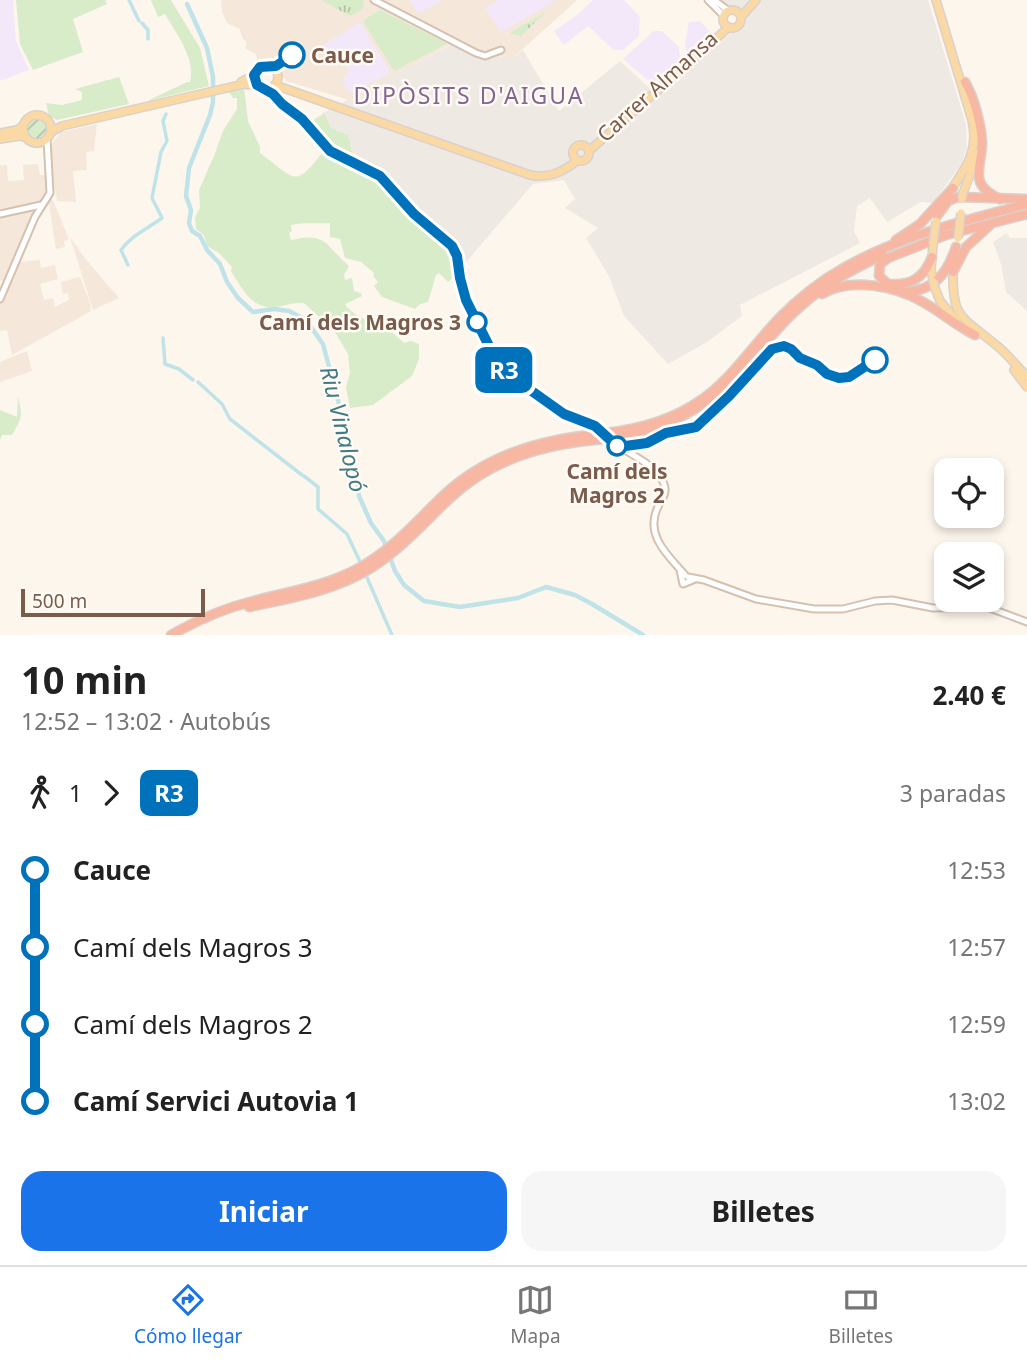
<!DOCTYPE html>
<html lang="es">
<head>
<meta charset="utf-8">
<style>
  :root { --surface:#fff; --page:#f6f6f6; --text:#222; --muted:#767676; --line:#e0e0e0; --accent:#1a73e8 }
  body { margin:0; font-family:"Noto Sans",sans-serif; background:var(--page); color:var(--text); height:100vh; display:flex; flex-direction:column; font-size:26px; white-space:nowrap }
  * { box-sizing:border-box; margin:0 }
  p { font-size:23px; color:var(--muted) }
  .icon { flex:none; width:38px; height:38px; fill:none; stroke:currentColor; stroke-width:2; stroke-linecap:round; stroke-linejoin:round }
  .map { position:relative; height:635px; overflow:hidden }
  .sheet { display:flex; flex-direction:column; background:var(--surface); flex:1 }
  .sheet>* { flex:none }
  .badge { padding:0 14px; border-radius:10px; font-size:24px; line-height:46px }
  .tools { position:absolute; left:934px; top:458px; display:grid; gap:14px }
  .tools a { display:grid; place-items:center; width:70px; height:70px; border-radius:14px; background:var(--surface); box-shadow:0 4px 10px #0003; font-size:35px }
  .scale { position:absolute; left:21px; bottom:18px; width:184px; box-sizing:border-box; padding-left:7px; border:4px solid #7a5c4d; border-top:0; font-size:19px; line-height:24px; white-space:nowrap; color:#7a5c4d; -webkit-text-stroke:5px #fffaf3; paint-order:stroke }
  .map>.badge { position:absolute; translate:-50% -50%; box-shadow:0 0 0 4px #fff }
  .legs { display:flex; align-items:center; gap:10px; height:77px; padding:0 21px; font-size:23px }
  .legs p { margin-inline-start:auto }
  .summary { display:flex; align-items:center; justify-content:space-between; height:119px; padding:0 21px }
  h1 { font-size:38px; font-weight:700; line-height:52px }
  .button { display:flex; gap:14px; margin-top:auto; padding:14px 21px }
  .button a { flex:1; height:80px; border-radius:21px; background:var(--accent); color:#fff; font-size:28px; font-weight:700; line-height:80px; text-align:center }
  .button a+a { background:var(--page); color:var(--text) }
  ul { padding:0 21px; list-style:none }
  li { display:flex; align-items:center; gap:24px; height:77px; font-size:26px }
  li i { display:grid; place-items:center; width:10px; height:100%; margin:0 9px; background:currentColor }
  li i::after { content:''; width:18px; height:18px; margin:-9px; border:5px solid; border-radius:50%; background:var(--surface) }
  li p { margin-inline-start:auto }
  li:first-child i { background:linear-gradient(#0000 50%,currentColor 0) }
  li:last-child i { background:linear-gradient(currentColor 50%,#0000 0) }
  .tab-bar { display:flex; justify-content:space-around; align-items:center; height:98px; border-top:2px solid var(--line); background:var(--surface); font-size:19px; color:var(--muted) }
  .tab-bar a { display:grid; justify-items:center; gap:4px }
  .tab-bar .current { color:var(--accent) }
  .map>svg:first-child { display:block }
  .residential { fill:#f5e8da }
  .industrial { fill:#efe9e4 }
  .education { fill:#f3e8fa }
  .grass { fill:#d8ecc9 }
  .park { fill:url(#park-tufts) }
  .garden { fill:url(#garden-furrows) }
  .lines { fill:none; stroke-linecap:round; stroke-linejoin:round }
  .canal { stroke:#bfe3e8; stroke-width:3.5 }
  .river { stroke:#bfe3e8; stroke-width:4.5 }
  .secondary-casing { stroke:#d6c0b0; stroke-width:9 }
  .primary-casing { stroke:#dad1cd; stroke-width:10 }
  .highway-casing { stroke:#dad1cd; stroke-width:11 }
  .secondary { stroke:#fff; stroke-width:5 }
  .primary { stroke:#fbd9a5; stroke-width:7 }
  .highway { stroke:#f7b7a3; stroke-width:8 }
  .primary-bridge-casing { stroke:#dad1cd; stroke-width:10; stroke-linecap:butt }
  .highway-bridge-casing { stroke:#dad1cd; stroke-width:11; stroke-linecap:butt }
  .primary-bridge { stroke:#fbd9a5; stroke-width:7 }
  .highway-bridge { stroke:#f7b7a3; stroke-width:8 }
  .line-1-casing { stroke:#fff; stroke-width:16 }
  .line-1 { stroke:#0072bc; stroke-width:10 }
  .stop-1-dot { fill:#fff; stroke:#0072bc; stroke-width:3.5 }
  .labels { text-anchor:middle; dominant-baseline:central; stroke-width:5; stroke-linejoin:round; paint-order:stroke }
  .stop-label { font-size:21px; font-weight:bold; fill:#7a5c4d; stroke:#fffaf3; text-anchor:start }
  .street-label { font-size:21px; fill:#7a5c4d; stroke:#fffaf3 }
  .neighbourhood-label { font-size:23px; letter-spacing:2px; fill:#846695; stroke:#fffaf3 }
  .water-label { font-size:23px; font-style:italic; fill:#437c86; stroke:#fffaf3 }
</style>
</head>
<body>
<div class="map">
<svg width="1027" height="635" viewBox="0 0 1027 635">
  <defs>
    <pattern id="park-tufts" width="24" height="20" patternUnits="userSpaceOnUse" patternTransform="scale(1.75)"><rect width="24" height="20" fill="#d8ecc9"/><path d="M3 7l-1-3M5 7V3M7 7l1-3M15 17l-1-3M17 17v-4M19 17l1-3" fill="none" stroke="#b4c2a5"/></pattern>
    <pattern id="garden-furrows" width="10" height="10" patternUnits="userSpaceOnUse" patternTransform="scale(1.75)"><rect width="10" height="10" fill="#d8ecc9"/><path d="M-1 1l2-2M0 10L10 0M9 11l2-2" fill="none" stroke="#b4c2a5"/></pattern>
  </defs>
  <rect width="100%" height="100%" fill="#fdf6ec"/>
  <!-- residential -->
  <g class="residential">
    <path d="M 221,0 L 577,0 L 512,59 L 498,56 L 485,60 L 451,44 L 349,100 L 286,81 L 272,62 L 257,62 L 256,54 L 245,48 L 247,43 L 242,38 L 240,29 L 227,23 L 222,12 Z"/>
    <path d="M 97,124 L 94,151 L 86,152 L 87,170 L 73,171 L 76,202 L 57,201 L 48,149 L 61,132 Z"/>
    <path d="M 38,164 L 40,175 L 48,175 L 48,192 L 46,197 L 41,203 L 0,213 L 0,165 L 7,165 L 8,181 L 24,180 L 23,165 Z"/>
    <path d="M 52,198 L 69,239 L 64,241 L 65,247 L 56,249 L 49,204 L 44,204 Z"/>
    <path d="M 37,208 L 8,280 L 0,281 L 0,215 Z"/>
    <path d="M 70,237 L 87,261 L 119,298 L 93,310 Z"/>
    <path d="M 40,260 L 41,268 L 55,265 L 58,279 L 40,284 L 44,300 L 53,298 L 55,307 L 69,300 L 68,293 L 63,294 L 61,282 L 80,277 L 90,303 L 91,311 L 12,355 L 7,330 L 0,331 L 0,304 L 19,262 Z"/>
    <path d="M 27,351 L 32,371 L 0,382 L 0,362 Z"/>
  </g>
  <!-- industrial -->
  <g class="industrial">
    <path d="M 716,0 L 928,0 L 966,124 L 967,148 L 960,166 L 933,203 L 921,202 L 887,222 L 870,198 L 857,206 L 854,231 L 860,243 L 740,305 L 742,316 L 707,342 L 668,364 L 624,316 L 609,276 L 586,238 L 598,228 L 565,208 L 575,199 L 564,180 L 533,184 L 461,268 L 458,252 L 453,243 L 416,214 L 392,186 L 377,164 L 353,156 L 348,135 L 331,128 L 325,112 L 452,44 L 485,60 L 498,56 L 512,59 L 523,50 L 559,111 L 620,61 L 658,96 L 746,20 L 736,8 L 725,8 Z"/>
    <path d="M 1007,233 L 1010,238 L 1027,238 L 1027,311 L 1006,292 L 1001,264 L 993,242 Z"/>
  </g>
  <!-- education -->
  <g class="education">
    <path d="M 0,0 L 13,0 L 16,41 L 29,70 L 0,81 Z"/>
    <path d="M 410,0 L 442,0 L 418,14 Z"/>
    <path d="M 498,0 L 553,0 L 554,2 L 501,32 L 485,8 Z"/>
    <path d="M 593,0 L 624,0 L 640,17 L 639,36 L 623,50 L 614,50 L 588,26 L 564,45 L 554,31 L 576,16 Z"/>
    <path d="M 700,21 L 710,32 L 687,53 L 685,43 L 689,22 Z"/>
    <path d="M 357,24 L 361,24 L 389,70 L 388,74 L 350,94 L 342,80 L 349,74 L 342,60 L 333,65 L 322,46 Z"/>
    <path d="M 654,31 L 662,31 L 679,47 L 680,58 L 655,82 L 650,82 L 623,59 Z"/>
  </g>
  <!-- grass -->
  <g class="grass">
    <path d="M 16,0 L 105,0 L 107,4 L 73,19 L 83,52 L 33,70 L 20,44 Z"/>
    <path d="M 151,0 L 171,0 L 200,48 L 209,86 L 147,101 L 187,82 L 190,82 C 196,59 176,33 165,14 L 158,17 Z"/>
    <path d="M 380,10 L 446,43 L 446,44 L 394,71 L 364,23 L 365,19 Z"/>
    <path d="M 119,77 L 129,104 L 57,120 L 49,116 L 46,103 L 62,105 L 82,100 L 82,92 L 75,89 Z"/>
    <path d="M 244,87 L 248,121 L 260,147 L 260,153 C 297,180 294,190 325,149 L 334,158 L 381,180 L 410,215 L 447,245 L 452,253 L 455,275 L 448,282 L 439,273 L 436,275 L 428,302 L 420,304 L 415,309 L 382,297 L 374,286 L 378,282 L 373,276 L 374,273 L 361,262 L 345,258 L 340,239 L 330,237 L 330,223 C 316,224 304,222 291,225 L 292,231 L 289,233 L 291,240 C 328,231 326,247 349,266 L 344,275 L 345,280 L 352,278 L 354,291 L 361,293 L 362,296 L 345,304 C 354,318 372,320 386,328 C 392,331 398,338 404,343 L 411,341 L 419,344 L 419,359 L 412,376 L 373,405 L 350,408 L 346,387 L 350,373 L 348,354 L 335,332 L 304,303 C 294,302 286,306 276,307 C 251,310 242,288 231,271 L 232,267 L 219,253 L 207,246 L 204,235 L 196,229 L 195,217 L 200,208 L 199,190 L 214,156 L 223,131 L 237,109 L 237,98 L 233,98 L 228,91 Z"/>
    <path d="M 324,111 L 331,128 L 348,135 L 353,156 L 377,164 L 383,173 C 344,161 335,154 309,123 L 323,114 Z"/>
    <path d="M 18,397 C 23,416 22,418 12,435 L 2,435 L 0,440 L 0,410 L 17,417 Z"/>
  </g>
  <!-- park -->
  <g class="park">
    <path d="M 321,0 L 363,0 L 364,5 L 362,10 L 350,16 Z"/>
    <path d="M 547,11 L 521,36 L 511,34 L 511,32 Z"/>
  </g>
  <!-- garden -->
  <circle class="garden" cx="37" cy="130" r="11"/>
  <g class="lines">
    <!-- canal -->
    <g class="canal">
      <path d="M 129,0 L 139,21"/>
      <path d="M 142,23 L 148,30 L 148,39"/>
      <path d="M 128,265 L 121,250 C 132,235 147,229 162,218 L 152,198 L 161,152 L 167,141 L 163,121 L 166,114"/>
      <path d="M 163,338 L 165,364 L 179,369 L 193,380"/>
      <path d="M 198,382 L 222,404 L 230,419 L 302,475"/>
      <path d="M 304,476 L 318,487 L 318,509 L 347,534 L 362,566"/>
      <path d="M 365,573 L 392,635"/>
    </g>
    <!-- river -->
    <path class="river" d="M 187,4 L 207,48 L 213,77 L 213,102 L 210,115 L 189,168 L 186,196 L 191,210 L 189,223 L 192,231 L 200,236 L 207,250 L 220,264 L 227,282 L 238,298 L 253,312 L 274,309 L 289,311 L 306,320 L 323,344 L 352,453 L 359,496 L 371,523 L 384,541 L 395,571 L 404,585 L 424,601 L 460,607 L 518,598 L 546,587 L 575,595 L 592,604 L 643,635"/>
    <!-- secondary casing -->
    <g class="secondary-casing">
      <g id="secondary">
        <path d="M 374,0 L 476,53 L 485,56 L 501,50"/>
        <path d="M 708,0 L 724,16"/>
        <path d="M 714,0 L 729,11"/>
        <path d="M 266,89 L 302,119 L 330,151 L 380,175 L 414,214 L 451,246 L 457,256 L 460,278 L 466,300 L 496,360 L 505,371 L 556,409 L 595,426 L 603,433"/>
        <path d="M 0,214 L 41,205"/>
        <path d="M 0,299 L 35,217 L 50,193 L 47,139"/>
        <path d="M 610,439 C 625,454 656,462 664,484 C 668,494 660,501 657,509 C 645,537 670,557 685,575"/>
        <path d="M 680,570 L 683,584 L 695,579"/>
        <path d="M 688,577 L 704,580 L 756,599 L 814,609 L 843,609 L 875,601 L 892,600 L 933,608 L 987,607 L 1027,622"/>
      </g>
    </g>
    <!-- primary casing -->
    <g class="primary-casing">
      <g id="primary">
        <path d="M 936,0 L 972,120 C 979,150 967,166 951,190"/>
        <circle cx="732" cy="19" r="9"/>
        <path d="M 741,17 L 756,0"/>
        <circle cx="266" cy="77" r="12"/>
        <path d="M 241,82 L 255,74"/>
        <path d="M 275,85 L 530,175 C 549,179 562,172 577,161"/>
        <circle cx="37" cy="129" r="14"/>
        <path d="M 51,132 L 62,126 L 244,84 L 258,86"/>
        <path d="M 0,133 L 17,130 L 23,126"/>
        <path d="M 0,139 L 19,136 L 25,137"/>
        <circle cx="581" cy="153" r="8"/>
        <path d="M 589,151 L 729,27"/>
        <path d="M 963,193 L 978,153"/>
        <path d="M 953,269 C 952,319 960,315 996,345 C 1008,354 1016,366 1027,376"/>
        <path d="M 933,281 L 931,269 L 933,245"/>
        <path d="M 935,288 L 940,301 L 957,321"/>
        <path d="M 1014,370 L 1027,387"/>
      </g>
    </g>
    <!-- highway casing -->
    <g class="highway-casing">
      <g id="highway">
        <path d="M 965,82 C 974,97 981,124 982,142 C 982,168 967,184 1000,199"/>
        <path d="M 937,216 L 948,201 L 958,197 L 1027,199"/>
        <path d="M 896,240 L 920,224 L 953,188"/>
        <path d="M 932,257 C 924,278 911,286 888,284 L 879,276 L 880,264 L 888,258 L 946,235 L 1027,214"/>
        <path d="M 953,272 L 966,247 L 989,226"/>
        <path d="M 904,292 C 934,291 947,274 956,247"/>
        <path d="M 822,294 C 851,277 895,286 923,302 C 941,312 957,326 975,335"/>
        <path d="M 606,433 C 640,429 673,420 701,400 C 726,383 744,358 764,335 C 782,313 804,294 827,278 C 887,239 959,222 1027,204"/>
        <path d="M 613,438 C 668,430 711,406 746,365 C 764,345 781,323 801,306 C 825,284 853,269 883,255"/>
        <path d="M 249,607 C 292,598 334,591 371,568 C 401,549 423,524 448,500 C 492,458 545,444 604,439"/>
        <path d="M 171,635 C 196,621 222,609 250,602 C 286,592 323,587 357,569 C 393,550 417,520 446,493 C 489,454 541,440 597,434"/>
      </g>
    </g>
    <!-- secondary -->
    <use href="#secondary" class="secondary"/>
    <!-- primary -->
    <use href="#primary" class="primary"/>
    <!-- highway -->
    <use href="#highway" class="highway"/>
    <!-- primary-bridge casing -->
    <g class="primary-bridge-casing">
      <g id="primary-bridge">
        <path d="M 962,199 L 963,193"/>
        <path d="M 958,238 L 961,213"/>
        <path d="M 933,245 L 936,221"/>
        <path d="M 933,281 L 935,288"/>
      </g>
    </g>
    <!-- highway-bridge casing -->
    <g class="highway-bridge-casing">
      <g id="highway-bridge">
        <path d="M 597,434 L 606,433"/>
        <path d="M 604,439 L 613,438"/>
      </g>
    </g>
    <!-- primary-bridge -->
    <use href="#primary-bridge" class="primary-bridge"/>
    <!-- highway-bridge -->
    <use href="#highway-bridge" class="highway-bridge"/>
  </g>
  <g class="lines">
    <!-- line-1 casing -->
    <g class="line-1-casing">
      <path id="line-1" d="M 292,55 L 276,66 L 260,67 L 254,75 L 257,85 L 273,94 L 282,104 L 302,119 L 330,151 L 380,176 L 414,214 L 452,246 L 457,256 L 460,278 L 466,300 L 496,360 L 505,372 L 564,414 L 595,426 L 618,447 L 647,443 L 666,433 L 696,427 L 729,396 L 772,349 L 784,346 L 791,349 L 800,358 L 817,365 L 827,374 L 839,378 L 849,377 L 875,360"/>
    </g>
    <!-- line-1 -->
    <use href="#line-1" class="line-1"/>
  </g>
  <!-- markers -->
  <g class="stop-1-dot">
    <circle cx="292" cy="55" r="12"/>
    <circle cx="477" cy="322" r="9"/>
    <circle cx="875" cy="360" r="12"/>
    <circle cx="617" cy="446" r="9"/>
  </g>
  <g class="labels">
    <!-- stop labels -->
    <g class="stop-label">
      <text x="311" y="55">Cauce</text>
      <text x="461" y="322" text-anchor="end">Camí dels Magros 3</text>
      <text x="617" y="471" text-anchor="middle">Camí dels<tspan x="617" dy="24">Magros 2</tspan></text>
    </g>
    <!-- street labels -->
    <g class="street-label">
      <text transform="translate(657 86) rotate(-42)">Carrer Almansa</text>
    </g>
    <!-- neighbourhood labels -->
    <g class="neighbourhood-label">
      <text x="469" y="95">DIPÒSITS D'AIGUA</text>
    </g>
    <!-- water labels -->
    <g class="water-label">
      <text transform="translate(344 429) rotate(76)">Riu Vinalopó</text>
    </g>
  </g>
</svg>
<div class="tools">
<a><svg class="icon" aria-label="locate" viewBox="0 0 24 24"><circle cx="12" cy="12" r="6"/><path d="M12 2v4M12 18v4M2 12h4M18 12h4"/></svg></a>
<a><svg class="icon" aria-label="layers" viewBox="0 0 24 24"><path d="M12 4l9 5-9 5-9-5zM3 14l9 5 9-5"/></svg></a>
</div>
<div class="scale">500 m</div>
<b class="badge" style="left:504px;top:370px;background:#0072bc;color:#fff">R3</b>
</div>
<section class="sheet">
<div class="summary"><div><h1>10 min</h1><p>12:52 – 13:02 · Autobús</p></div><b>2.40 €</b></div>
<div class="legs"><svg class="icon" aria-label="walk" viewBox="0 0 24 24"><circle cx="13" cy="4" r="2"/><path d="M13 8l-2 6 4 7M11 14l-3 7M7 12l3-4h3l4 4"/></svg>1<svg class="icon" aria-label="forward" viewBox="0 0 24 24"><path d="M9 5l7 7-7 7"/></svg><b class="badge" style="background:#0072bc;color:#fff">R3</b><p>3 paradas</p></div>
<ul>
<li><i style="color:#0072bc"></i><b>Cauce</b><p>12:53</p></li>
<li><i style="color:#0072bc"></i><span>Camí dels Magros 3</span><p>12:57</p></li>
<li><i style="color:#0072bc"></i><span>Camí dels Magros 2</span><p>12:59</p></li>
<li><i style="color:#0072bc"></i><b>Camí Servici Autovia 1</b><p>13:02</p></li>
</ul>
<div class="button"><a>Iniciar</a><a>Billetes</a></div>
</section>
<nav class="tab-bar">
<a class="current"><svg class="icon" aria-label="directions" viewBox="0 0 24 24"><path d="M12 3l9 9-9 9-9-9zM9 14v-3h6M13 9l2 2-2 2"/></svg>Cómo llegar</a>
<a><svg class="icon" aria-label="map" viewBox="0 0 24 24"><path d="M3 6l6-2 6 2 6-2v14l-6 2-6-2-6 2zM9 4v14M15 6v14"/></svg>Mapa</a>
<a><svg class="icon" aria-label="tickets" viewBox="0 0 24 24"><path d="M3 7h18v10H3zM15 7v10"/></svg>Billetes</a>
</nav>
</body>
</html>
